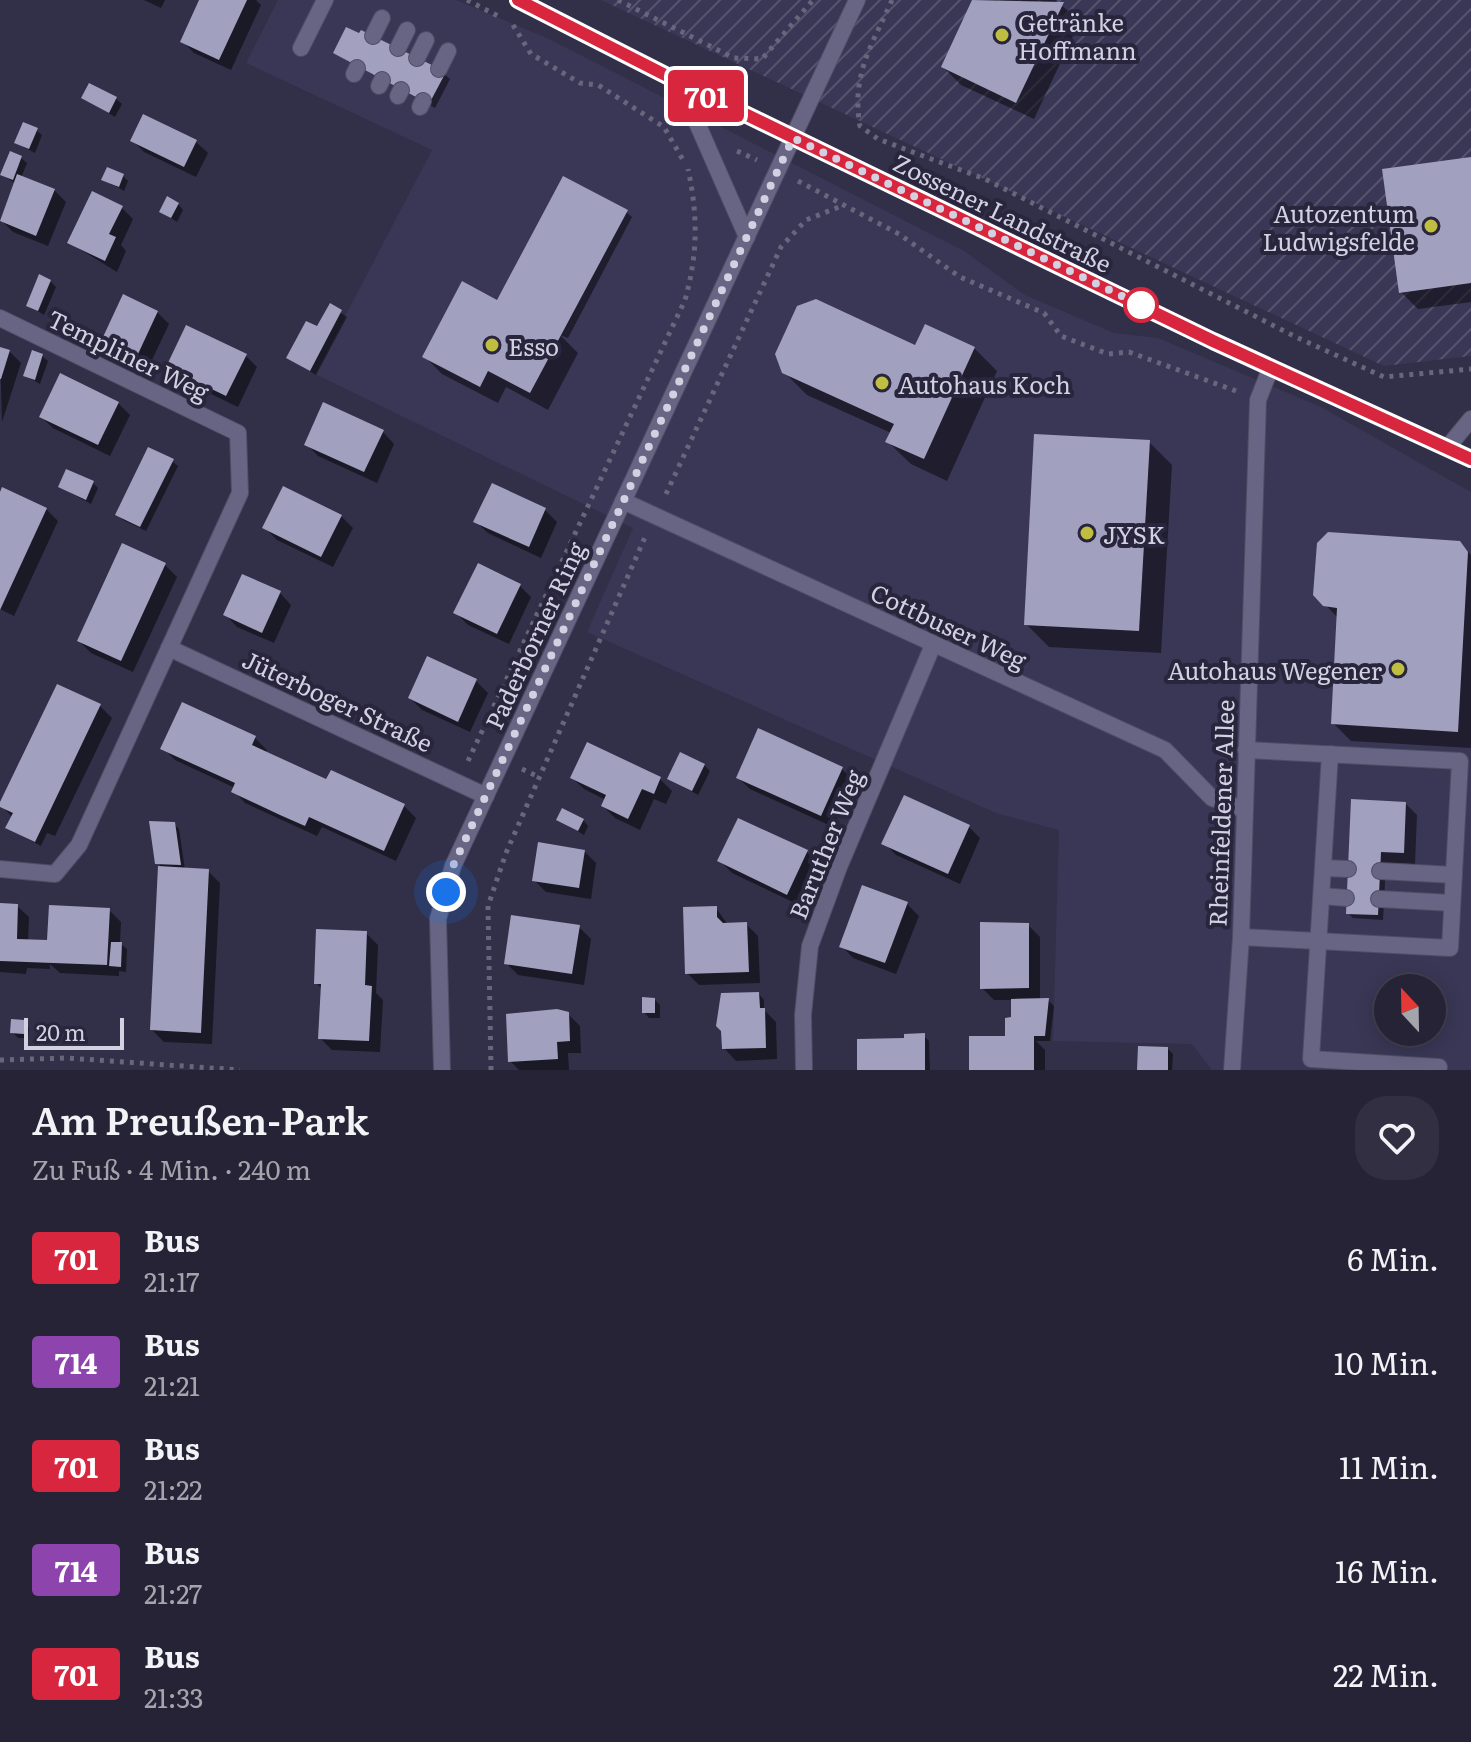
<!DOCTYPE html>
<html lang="de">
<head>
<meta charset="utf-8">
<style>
  :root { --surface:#262336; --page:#322f42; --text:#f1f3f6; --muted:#a4a4ad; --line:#424051 }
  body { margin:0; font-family:Literata,serif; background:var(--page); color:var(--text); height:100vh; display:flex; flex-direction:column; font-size:30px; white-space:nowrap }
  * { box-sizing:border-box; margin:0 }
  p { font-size:26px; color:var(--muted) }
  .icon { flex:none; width:44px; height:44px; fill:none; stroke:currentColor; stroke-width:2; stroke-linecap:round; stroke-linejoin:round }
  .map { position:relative; height:1070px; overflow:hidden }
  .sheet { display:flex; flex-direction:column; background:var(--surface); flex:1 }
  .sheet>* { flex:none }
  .badge { padding:0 16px; border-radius:6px; font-size:28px; line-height:52px }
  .needle { width:52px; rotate:338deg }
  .tools { position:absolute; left:1374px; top:974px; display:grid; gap:16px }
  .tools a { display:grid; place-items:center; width:72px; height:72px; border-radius:50%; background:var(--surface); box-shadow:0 4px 20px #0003,0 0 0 2px var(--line); font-size:40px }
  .scale { position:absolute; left:24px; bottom:20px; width:100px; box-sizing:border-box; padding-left:8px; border:4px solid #d2d1e1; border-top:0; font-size:22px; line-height:28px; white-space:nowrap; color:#d2d1e1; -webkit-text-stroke:6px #28253d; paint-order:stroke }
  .you { position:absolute; width:40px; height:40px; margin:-20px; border:6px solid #fff; border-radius:50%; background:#1a73e8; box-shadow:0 0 0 12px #1a73e833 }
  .map>.badge { position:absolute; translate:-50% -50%; box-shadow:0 0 0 4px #fff }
  .round { display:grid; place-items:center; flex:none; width:84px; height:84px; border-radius:32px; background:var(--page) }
  .summary { display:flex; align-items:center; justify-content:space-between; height:136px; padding:0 32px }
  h1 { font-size:38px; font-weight:600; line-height:60px }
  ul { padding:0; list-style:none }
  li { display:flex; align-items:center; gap:24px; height:104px; padding:0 32px }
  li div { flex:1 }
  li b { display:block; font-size:30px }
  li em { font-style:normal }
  li .badge { min-width:88px; font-weight:700; text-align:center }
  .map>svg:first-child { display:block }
  .built { fill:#3a3756; fill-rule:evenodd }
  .industrial { fill:url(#industrial-furrows) }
  .shadow { fill:#0007 }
  .building { fill:#a2a0bf }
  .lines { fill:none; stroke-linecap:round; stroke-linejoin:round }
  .lane-casing { stroke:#4f4c64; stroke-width:18 }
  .street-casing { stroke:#4f4c64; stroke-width:18 }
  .secondary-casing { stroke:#4f4c64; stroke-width:18 }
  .path { stroke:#68667c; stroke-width:5; stroke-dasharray:4 6; stroke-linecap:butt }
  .lane { stroke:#676583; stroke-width:16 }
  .street { stroke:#676583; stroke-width:16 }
  .secondary { stroke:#8581b0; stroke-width:16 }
  .line-casing { stroke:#fff; stroke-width:18 }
  .line { stroke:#d7263d; stroke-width:12 }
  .walk { stroke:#d2d1e1; stroke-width:8; stroke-dasharray:0 14.4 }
  .poi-dot { fill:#c0be40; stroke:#28253d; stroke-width:3 }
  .stop-dot { fill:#fff; stroke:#d7263d; stroke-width:4 }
  .labels { text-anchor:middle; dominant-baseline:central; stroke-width:8; stroke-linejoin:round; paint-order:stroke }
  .poi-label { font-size:24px; fill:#d2d1e1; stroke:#28253d; text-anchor:start }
  .street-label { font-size:24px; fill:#d2d1e1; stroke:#28253d }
</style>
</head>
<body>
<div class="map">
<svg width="1471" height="1070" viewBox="0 0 1471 1070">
  <defs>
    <pattern id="industrial-furrows" width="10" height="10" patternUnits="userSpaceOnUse" patternTransform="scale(2)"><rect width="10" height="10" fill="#3a3756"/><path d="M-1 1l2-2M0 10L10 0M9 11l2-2" fill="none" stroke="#56536e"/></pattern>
  </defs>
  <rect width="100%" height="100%" fill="#322f48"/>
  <!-- built -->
  <path class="built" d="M 278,0 L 456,0 L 547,38 L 964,251 L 1025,295 L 1114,333 L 1158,338 L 1321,407 L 1471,492 L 1471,1070 L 1212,1070 L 1192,1044 L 1053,1041 L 1059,830 L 996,813 L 587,632 L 633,528 L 315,374 L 432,150 L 246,63 ZM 1388,988 L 1432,988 L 1432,1032 L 1388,1032 Z"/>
  <!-- industrial -->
  <path class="industrial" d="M 601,0 L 1471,0 L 1471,356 L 1384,366 Z"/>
  <!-- shadow -->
  <g class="shadow">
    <path d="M 144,0 L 165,0 L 161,8 Z"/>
    <path d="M 202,0 L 256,0 L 261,5 L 231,70 L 194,53 L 182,41 Z"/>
    <path d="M 974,0 L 1055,0 L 1080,21 L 1034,119 L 961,85 L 943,67 Z"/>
    <path d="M 335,53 L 444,74 L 450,79 L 435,108 Z"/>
    <path d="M 84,98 L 116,99 L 122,104 L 115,117 Z"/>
    <path d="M 36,130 L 42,135 L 35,153 L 16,143 Z"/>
    <path d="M 132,140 L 196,142 L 208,153 L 196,177 L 144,152 Z"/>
    <path d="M 21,158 L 27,163 L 21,178 L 54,190 L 66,202 L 48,246 L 13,232 L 1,220 L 15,183 L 2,175 Z"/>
    <path d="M 1471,159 L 1471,302 L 1418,309 L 1401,292 Z"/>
    <path d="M 123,176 L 128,181 L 124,191 L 103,179 Z"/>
    <path d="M 178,204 L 183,210 L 177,222 L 162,212 Z"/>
    <path d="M 121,207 L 133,219 L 121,245 L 126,251 L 117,272 L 70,243 Z"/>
    <path d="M 626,212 L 632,217 L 568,338 L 560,335 L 578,353 L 548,410 L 506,387 L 498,403 L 442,374 L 424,356 Z"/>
    <path d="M 50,281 L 56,287 L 44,315 L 28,305 Z"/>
    <path d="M 330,306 L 347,317 L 316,375 L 288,358 L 318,329 Z"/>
    <path d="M 157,312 L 169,324 L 150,364 L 118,349 L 106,337 Z"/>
    <path d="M 916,347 L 974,348 L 997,371 L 947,481 L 911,464 L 888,442 L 891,433 L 807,395 L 784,372 Z"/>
    <path d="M 0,349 L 9,351 L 21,363 L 2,422 Z"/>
    <path d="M 245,355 L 257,367 L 238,407 L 180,379 L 168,367 Z"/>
    <path d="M 42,356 L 48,361 L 40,384 L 26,376 Z"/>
    <path d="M 118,403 L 130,415 L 110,456 L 53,428 L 41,417 Z"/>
    <path d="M 383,432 L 394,444 L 377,483 L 318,456 L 306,444 Z"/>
    <path d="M 1149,442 L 1172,465 L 1161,653 L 1049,647 L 1026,624 Z"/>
    <path d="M 172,461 L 178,466 L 146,531 L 123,520 L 118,515 Z"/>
    <path d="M 93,483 L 98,488 L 91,504 L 60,487 Z"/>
    <path d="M 493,486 L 545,510 L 557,522 L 541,558 L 488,533 L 476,522 Z"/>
    <path d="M 0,497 L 46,509 L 58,521 L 14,616 L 0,609 Z"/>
    <path d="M 341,516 L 353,528 L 333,567 L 277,540 L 265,528 Z"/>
    <path d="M 1459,542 L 1471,555 L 1471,748 L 1351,741 L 1333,723 L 1338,618 L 1315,594 Z"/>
    <path d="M 123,545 L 165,565 L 177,577 L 133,672 L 91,653 L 79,641 Z"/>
    <path d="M 520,586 L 531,597 L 509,644 L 468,625 L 456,613 Z"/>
    <path d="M 280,593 L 291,605 L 274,643 L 237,627 L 226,615 Z"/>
    <path d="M 428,659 L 476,681 L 488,693 L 470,732 L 422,710 L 410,698 Z"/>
    <path d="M 58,687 L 100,706 L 112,718 L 55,836 L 47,833 L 41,846 L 8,828 L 13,818 L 1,805 Z"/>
    <path d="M 183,705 L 255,738 L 267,750 L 265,754 L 327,782 L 404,806 L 416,818 L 396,861 L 322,827 L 317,836 L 245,803 L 234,791 L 235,788 L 175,760 L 163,748 Z"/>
    <path d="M 759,731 L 842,769 L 854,781 L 833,827 L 750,789 L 738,778 Z"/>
    <path d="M 588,745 L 660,779 L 672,791 L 666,804 L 654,799 L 640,830 L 615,818 L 603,806 L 606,800 L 584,789 L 572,778 Z"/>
    <path d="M 704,765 L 710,771 L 698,795 L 669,778 Z"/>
    <path d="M 1405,803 L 1417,815 L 1415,864 L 1386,863 L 1383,920 L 1353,918 L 1348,913 Z"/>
    <path d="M 559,820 L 583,820 L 588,826 L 584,835 Z"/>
    <path d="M 151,823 L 174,824 L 179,829 L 185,870 L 208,871 L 220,883 L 212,1044 L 164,1042 L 152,1030 L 160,866 Z"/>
    <path d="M 969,827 L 980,838 L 960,884 L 896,855 L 884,843 Z"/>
    <path d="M 585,852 L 596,863 L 591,899 L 546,892 L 534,880 Z"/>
    <path d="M 807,852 L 819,864 L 799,905 L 732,873 L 720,861 Z"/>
    <path d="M 907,904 L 919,916 L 896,974 L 853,958 L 842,946 Z"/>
    <path d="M 0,905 L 17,906 L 29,917 L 28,941 L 46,942 L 109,910 L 121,922 L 120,943 L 127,949 L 126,972 L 119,971 L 119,976 L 60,973 L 50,964 L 50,969 L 27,968 L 26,974 L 0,972 Z"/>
    <path d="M 716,908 L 728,925 L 746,924 L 758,936 L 760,983 L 699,985 L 687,973 Z"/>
    <path d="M 1028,925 L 1040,937 L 1040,1000 L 1048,1000 L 1054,1006 L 1050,1041 L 1036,1041 L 1045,1050 L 1045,1070 L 971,1070 L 1007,1038 L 1013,1019 L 1013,1000 L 994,1000 L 982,988 Z"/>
    <path d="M 579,927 L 591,939 L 584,985 L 518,975 L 506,963 Z"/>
    <path d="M 366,933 L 378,945 L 376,993 L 383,1000 L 380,1052 L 332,1050 L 320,1038 L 323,990 L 316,983 Z"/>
    <path d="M 759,994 L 764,1000 L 764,1010 L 776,1022 L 777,1059 L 736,1061 L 724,1048 Z"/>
    <path d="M 655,1000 L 660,1005 L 660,1018 L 649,1018 L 644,1012 Z"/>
    <path d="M 568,1014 L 580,1026 L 581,1053 L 568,1053 L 569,1070 L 519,1070 L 510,1061 Z"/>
    <path d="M 24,1022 L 29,1028 L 28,1038 L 18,1038 L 12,1032 Z"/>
    <path d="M 924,1036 L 929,1041 L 930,1070 L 859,1070 L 903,1040 Z"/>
    <path d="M 1168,1049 L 1173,1054 L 1172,1070 L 1139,1070 Z"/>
  </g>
  <!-- building -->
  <g class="building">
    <path d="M 199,0 L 247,0 L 219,60 L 180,42 Z"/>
    <path d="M 972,0 L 1064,2 L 1016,103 L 941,67 Z"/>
    <path d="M 346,27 L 359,33 L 361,30 L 446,72 L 429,104 L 333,53 Z"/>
    <path d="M 89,83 L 117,97 L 109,113 L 81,98 Z"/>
    <path d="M 143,114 L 197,140 L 184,167 L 130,141 Z"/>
    <path d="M 23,122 L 38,128 L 29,149 L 14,143 Z"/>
    <path d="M 10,151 L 22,156 L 13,180 L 0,175 Z"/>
    <path d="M 1471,157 L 1471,283 L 1399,293 L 1382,169 Z"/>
    <path d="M 107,167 L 124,174 L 119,187 L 101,180 Z"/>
    <path d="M 17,174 L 55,189 L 36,236 L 0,221 Z"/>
    <path d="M 563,176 L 628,210 L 530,393 L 488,371 L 480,387 L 422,357 L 462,281 L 497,300 Z"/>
    <path d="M 92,191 L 123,206 L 109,234 L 116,237 L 105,261 L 67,243 Z"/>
    <path d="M 167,196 L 179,203 L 171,218 L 159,212 Z"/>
    <path d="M 39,274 L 51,280 L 38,311 L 26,306 Z"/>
    <path d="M 123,294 L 158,311 L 138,354 L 103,337 Z"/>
    <path d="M 816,299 L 915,345 L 925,324 L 975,347 L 924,459 L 885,442 L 894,424 L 782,373 L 775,354 L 797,306 Z"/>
    <path d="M 330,303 L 342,310 L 310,371 L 286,358 L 306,321 L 317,326 Z"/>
    <path d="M 186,325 L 247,354 L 226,396 L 166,367 Z"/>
    <path d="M 0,347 L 10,350 L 1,379 L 0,379 Z"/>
    <path d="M 32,350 L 43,354 L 35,380 L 23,376 Z"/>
    <path d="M 60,373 L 119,402 L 98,445 L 39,417 Z"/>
    <path d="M 323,402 L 384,430 L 364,472 L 304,445 Z"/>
    <path d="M 1034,434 L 1150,440 L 1139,631 L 1024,625 Z"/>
    <path d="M 148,447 L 174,459 L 140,527 L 115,515 Z"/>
    <path d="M 66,469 L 94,481 L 86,500 L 58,487 Z"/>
    <path d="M 492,483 L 546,508 L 529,547 L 473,522 Z"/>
    <path d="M 283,486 L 342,515 L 321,557 L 262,528 Z"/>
    <path d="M 2,487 L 47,508 L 0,610 L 0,492 Z"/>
    <path d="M 1328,532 L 1460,541 L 1468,552 L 1458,732 L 1331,724 L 1337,608 L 1323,606 L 1313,595 L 1317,543 Z"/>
    <path d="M 122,543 L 166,563 L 121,661 L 77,641 Z"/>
    <path d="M 478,563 L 521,584 L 497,634 L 453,613 Z"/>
    <path d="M 242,574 L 281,591 L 262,633 L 223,615 Z"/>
    <path d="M 427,656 L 477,679 L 458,722 L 408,698 Z"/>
    <path d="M 57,684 L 101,704 L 35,842 L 5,828 L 13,813 L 0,807 L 0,802 Z"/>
    <path d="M 182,702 L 256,736 L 252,745 L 302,768 L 326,779 L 331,770 L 405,804 L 384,851 L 309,817 L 305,826 L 280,815 L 231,792 L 235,783 L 160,749 Z"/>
    <path d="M 758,728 L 843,767 L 821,816 L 736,778 Z"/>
    <path d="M 587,742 L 661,777 L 654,794 L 642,789 L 628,819 L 601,806 L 606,795 L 570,778 Z"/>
    <path d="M 680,752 L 705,764 L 692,791 L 667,779 Z"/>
    <path d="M 904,795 L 970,825 L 948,874 L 881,844 Z"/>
    <path d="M 1351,799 L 1406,802 L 1404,853 L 1381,852 L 1378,915 L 1346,914 Z"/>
    <path d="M 562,808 L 584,819 L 578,831 L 556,820 Z"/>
    <path d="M 738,818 L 808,850 L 787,895 L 717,861 Z"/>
    <path d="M 149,821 L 175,822 L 181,865 L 155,864 Z"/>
    <path d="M 538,842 L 585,850 L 579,888 L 532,881 Z"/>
    <path d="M 158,866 L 209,869 L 201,1033 L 150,1030 Z"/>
    <path d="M 862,885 L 908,902 L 885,963 L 839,947 Z"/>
    <path d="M 0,903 L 18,904 L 17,939 L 47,940 L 49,905 L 110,908 L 107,965 L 0,961 Z"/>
    <path d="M 717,906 L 717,917 L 723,923 L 747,922 L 749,972 L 685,974 L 683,907 Z"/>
    <path d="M 511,915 L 580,925 L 572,974 L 504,964 Z"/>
    <path d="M 980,922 L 1029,923 L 1029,988 L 980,989 Z"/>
    <path d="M 316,929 L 367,931 L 365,985 L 372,986 L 369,1041 L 318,1039 L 321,984 L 314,984 Z"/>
    <path d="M 111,942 L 122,942 L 121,967 L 109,966 Z"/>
    <path d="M 759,992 L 760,1008 L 765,1008 L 766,1048 L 722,1049 L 721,1031 L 716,1026 L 721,993 Z"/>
    <path d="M 642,997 L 655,998 L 655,1013 L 642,1013 Z"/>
    <path d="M 1049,998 L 1045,1036 L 1034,1036 L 1034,1070 L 969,1070 L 969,1036 L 1005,1036 L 1005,1018 L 1011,1017 L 1011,999 Z"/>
    <path d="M 557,1009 L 569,1012 L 570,1041 L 557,1042 L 558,1059 L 508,1062 L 506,1014 Z"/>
    <path d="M 11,1019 L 24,1020 L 24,1034 L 10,1033 Z"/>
    <path d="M 925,1033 L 925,1070 L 857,1070 L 857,1039 L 904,1038 L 904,1034 Z"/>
    <path d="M 1138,1046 L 1168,1047 L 1168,1070 L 1137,1070 Z"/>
  </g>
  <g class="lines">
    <!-- lane casing -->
    <g class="lane-casing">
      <g id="lane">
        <path d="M 373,36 L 382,18"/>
        <path d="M 301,48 L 325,0"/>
        <path d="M 398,48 L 407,30"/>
        <path d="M 417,58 L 426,40"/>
        <path d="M 439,69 L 448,51"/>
        <path d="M 354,74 L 357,68"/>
        <path d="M 379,86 L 382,80"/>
        <path d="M 398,96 L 401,90"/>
        <path d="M 420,107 L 423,101"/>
        <path d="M 1330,754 L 1311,1059 L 1439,1067"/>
        <path d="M 1324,868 L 1348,869"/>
        <path d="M 1380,871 L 1454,875"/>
        <path d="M 1322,896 L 1346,898"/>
        <path d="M 1379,899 L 1452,903"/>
        <path d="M 1241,937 L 1450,948 L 1460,761 L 1246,750"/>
      </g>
    </g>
    <!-- street casing -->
    <g class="street-casing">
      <g id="street">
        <path d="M 679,82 L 747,237"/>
        <path d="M 0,318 L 238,433 L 240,493 L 79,845 L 55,874 L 0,869"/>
        <path d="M 1447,448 L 1471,419"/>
        <path d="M 623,501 L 1165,750 L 1212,798 L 1243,809"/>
        <path d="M 169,648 L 486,796"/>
        <path d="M 442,1070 L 438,919 L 453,866 L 857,0"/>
        <path d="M 804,1070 L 803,1015 L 810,946 L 839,867 L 933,645"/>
        <path d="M 1232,1070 L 1241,937 L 1258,400 L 1271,367"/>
      </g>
    </g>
    <!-- secondary casing -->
    <g class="secondary-casing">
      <path id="secondary" d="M 518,0 L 679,82 L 1213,341 L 1471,459"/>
    </g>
    <!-- path -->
    <g class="path">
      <path d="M 467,0 L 498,16"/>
      <path d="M 618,0 L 734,58 L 762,59 L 813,0"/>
      <path d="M 892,0 C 872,45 851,75 860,126 L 878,139 L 985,179 L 1296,337 L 1384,377 L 1471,369"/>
      <path d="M 513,25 L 531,54 L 580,83 L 598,85 L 664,127 L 683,160"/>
      <path d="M 737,151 L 757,160"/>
      <path d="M 798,181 L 899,234 L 960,277 L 1044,313 L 1061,336 L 1108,354 L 1129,352 L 1236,391"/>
      <path d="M 666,494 L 781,247 L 806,220 L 844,205"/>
      <path d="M 468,761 L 685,300 C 698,254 698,215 688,169"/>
      <path d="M 522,769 L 539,777"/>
      <path d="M 0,1060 L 67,1058 L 240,1070"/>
      <path d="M 491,1070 L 488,906 L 506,853 L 646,535"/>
    </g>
    <!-- lane -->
    <use href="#lane" class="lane"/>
    <!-- street -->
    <use href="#street" class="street"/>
    <!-- secondary -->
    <use href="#secondary" class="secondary"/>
  </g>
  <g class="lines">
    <!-- line casing -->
    <g class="line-casing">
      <path id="line" d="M 518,0 L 679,82 L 1213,341 L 1471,459"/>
    </g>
    <!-- line -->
    <use href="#line" class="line"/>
    <!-- walk -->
    <path class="walk" d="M 446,892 L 453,866 L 793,138 L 1145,307 L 1141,305"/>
  </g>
  <!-- markers -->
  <g class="poi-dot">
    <circle cx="1002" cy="35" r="8"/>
    <circle cx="1431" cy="226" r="8"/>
    <circle cx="492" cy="345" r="8"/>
    <circle cx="882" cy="383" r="8"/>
    <circle cx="1087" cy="533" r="8"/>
    <circle cx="1398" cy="669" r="8"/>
  </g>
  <circle class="stop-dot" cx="1141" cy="305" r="16"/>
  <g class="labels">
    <!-- poi labels -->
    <g class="poi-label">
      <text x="1018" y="21">Getränke<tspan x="1018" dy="28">Hoffmann</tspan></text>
      <text x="1415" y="212" text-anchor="end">Autozentum<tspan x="1415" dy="28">Ludwigsfelde</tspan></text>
      <text x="508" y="345">Esso</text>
      <text x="898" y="383">Autohaus Koch</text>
      <text x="1103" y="533">JYSK</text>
      <text x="1382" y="669" text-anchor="end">Autohaus Wegener</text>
    </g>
    <!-- street labels -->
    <g class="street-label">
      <text transform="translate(1003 212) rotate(26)">Zossener Landstraße</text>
      <text transform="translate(129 354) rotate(26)">Templiner Weg</text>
      <text transform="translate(949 625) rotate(25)">Cottbuser Weg</text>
      <text transform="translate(534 635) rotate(-65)">Paderborner Ring</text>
      <text transform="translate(338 700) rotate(25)">Jüterboger Straße</text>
      <text transform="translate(1220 813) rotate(-88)">Rheinfeldener Allee</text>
      <text transform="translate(825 844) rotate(-68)">Baruther Weg</text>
    </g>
  </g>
</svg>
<div class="tools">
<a><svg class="needle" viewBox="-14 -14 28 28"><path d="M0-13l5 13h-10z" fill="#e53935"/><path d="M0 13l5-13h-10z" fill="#a4a4ad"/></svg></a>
</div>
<div class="scale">20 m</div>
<div class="you" style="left:446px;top:892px"></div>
<b class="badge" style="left:706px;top:96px;background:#d7263d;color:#fff">701</b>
</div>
<section class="sheet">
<div class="summary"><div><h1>Am Preußen-Park</h1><p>Zu Fuß · 4 Min. · 240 m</p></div><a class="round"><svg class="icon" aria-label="heart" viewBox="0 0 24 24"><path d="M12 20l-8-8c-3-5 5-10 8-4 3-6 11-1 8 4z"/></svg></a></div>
<ul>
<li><span class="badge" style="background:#d7263d;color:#fff">701</span><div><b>Bus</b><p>21:17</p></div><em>6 Min.</em></li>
<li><span class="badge" style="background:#8e44ad;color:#fff">714</span><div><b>Bus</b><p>21:21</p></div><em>10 Min.</em></li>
<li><span class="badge" style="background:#d7263d;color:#fff">701</span><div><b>Bus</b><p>21:22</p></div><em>11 Min.</em></li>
<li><span class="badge" style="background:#8e44ad;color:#fff">714</span><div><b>Bus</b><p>21:27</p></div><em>16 Min.</em></li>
<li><span class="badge" style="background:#d7263d;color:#fff">701</span><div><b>Bus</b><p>21:33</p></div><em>22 Min.</em></li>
</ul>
</section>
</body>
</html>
